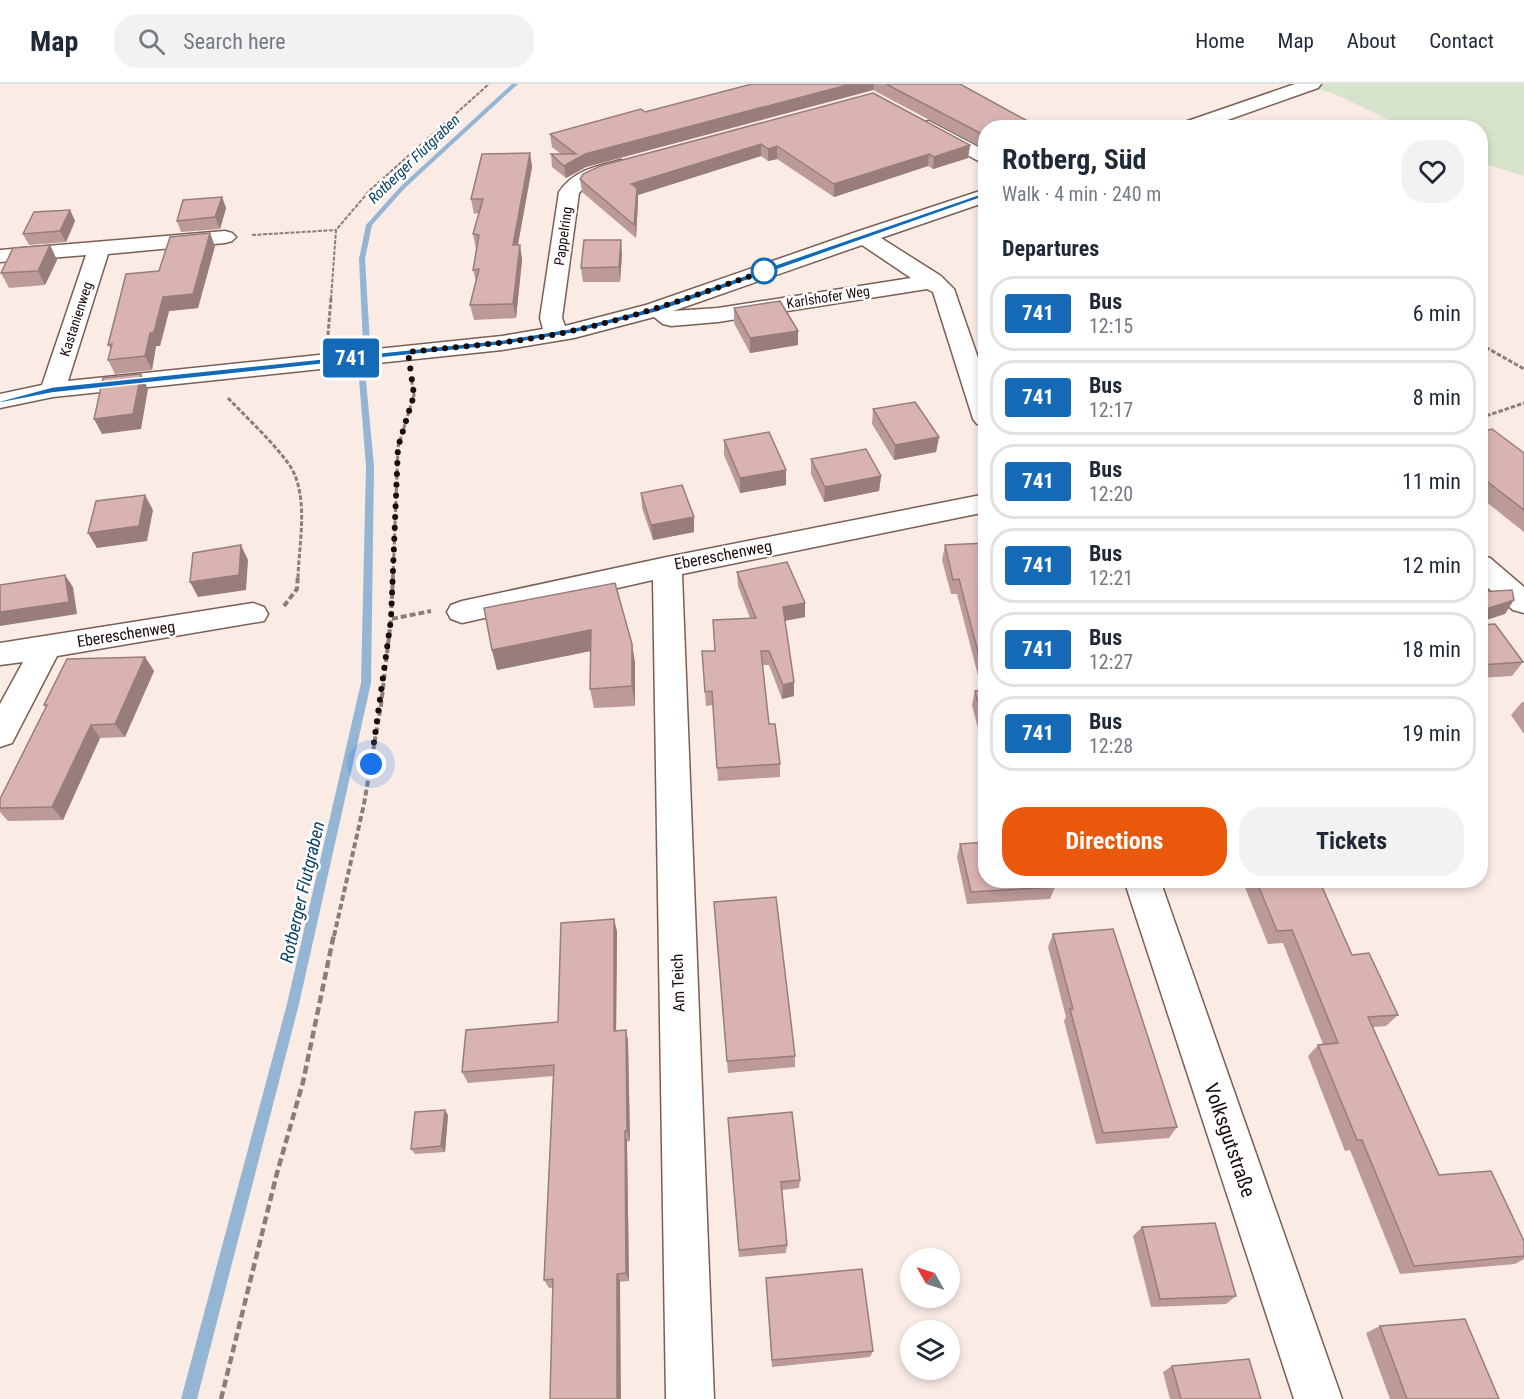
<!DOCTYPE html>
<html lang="en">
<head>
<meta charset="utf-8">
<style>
  :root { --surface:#fff; --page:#f2f2f3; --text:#1f2937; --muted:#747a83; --line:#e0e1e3; --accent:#ea580c }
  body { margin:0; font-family:"Roboto Condensed",sans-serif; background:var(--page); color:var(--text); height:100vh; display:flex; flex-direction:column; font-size:22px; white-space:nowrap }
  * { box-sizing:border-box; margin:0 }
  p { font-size:20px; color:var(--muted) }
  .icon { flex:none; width:33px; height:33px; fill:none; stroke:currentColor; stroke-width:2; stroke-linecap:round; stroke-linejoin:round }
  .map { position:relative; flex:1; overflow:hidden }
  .drawer { position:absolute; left:978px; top:36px; width:510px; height:768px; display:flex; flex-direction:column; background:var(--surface); border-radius:24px; box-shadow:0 3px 9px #0003 }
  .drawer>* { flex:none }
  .badge { padding:0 12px; border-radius:4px; font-size:21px; line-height:39px }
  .needle { width:39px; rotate:309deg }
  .controls { position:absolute; left:900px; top:1164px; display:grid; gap:12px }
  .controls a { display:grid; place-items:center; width:60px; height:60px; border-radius:50%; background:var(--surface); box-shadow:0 3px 9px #0003; font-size:30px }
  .you { position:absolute; width:30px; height:30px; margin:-15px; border:4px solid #fff; border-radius:50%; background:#1a73e8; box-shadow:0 0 0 9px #1a73e833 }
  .map>.badge { position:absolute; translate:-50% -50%; box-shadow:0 0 0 3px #fff }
  h2 { padding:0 24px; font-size:22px; line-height:54px }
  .round { display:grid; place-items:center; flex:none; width:63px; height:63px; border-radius:24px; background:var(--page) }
  .overview { display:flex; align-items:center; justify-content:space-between; height:102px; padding:0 24px }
  h1 { font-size:28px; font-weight:700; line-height:45px }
  .cta { display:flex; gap:12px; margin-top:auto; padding:12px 24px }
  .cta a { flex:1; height:69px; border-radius:24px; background:var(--accent); color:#fff; font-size:24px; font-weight:700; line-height:69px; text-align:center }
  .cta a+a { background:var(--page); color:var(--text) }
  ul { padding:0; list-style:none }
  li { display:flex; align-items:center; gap:18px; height:75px; margin:0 12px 9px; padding:0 12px; border:3px solid var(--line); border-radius:24px }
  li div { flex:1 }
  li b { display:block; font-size:22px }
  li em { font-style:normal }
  li .badge { min-width:66px; font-weight:700; text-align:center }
  header { display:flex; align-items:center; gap:36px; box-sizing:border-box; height:84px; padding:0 30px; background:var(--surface); border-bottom:2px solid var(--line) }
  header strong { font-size:28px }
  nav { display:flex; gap:33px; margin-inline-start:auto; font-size:21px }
  .search { width:420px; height:54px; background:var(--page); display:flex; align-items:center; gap:15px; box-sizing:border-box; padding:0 21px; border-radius:24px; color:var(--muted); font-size:22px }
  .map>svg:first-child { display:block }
  .green { fill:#d7e3ca }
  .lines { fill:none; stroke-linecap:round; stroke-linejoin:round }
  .stream { fill:#94b6d4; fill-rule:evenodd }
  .minor-casing { stroke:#7c5e52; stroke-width:3 }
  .path-far3 { stroke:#8b7e79; stroke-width:2; stroke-dasharray:4 1.5; stroke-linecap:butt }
  .path-far2 { stroke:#8b7e79; stroke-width:3; stroke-dasharray:4.5 2; stroke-linecap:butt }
  .path-far1 { stroke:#8b7e79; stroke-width:4; stroke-dasharray:6 3; stroke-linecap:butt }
  .path { stroke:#8b7e79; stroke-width:4.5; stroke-dasharray:8 4; stroke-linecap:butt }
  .minor { fill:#fff; fill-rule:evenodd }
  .wall { fill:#bb9a97 }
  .shaded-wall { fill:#987d7b }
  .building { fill:#d9b3b0; stroke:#987d7b; stroke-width:1.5 }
  .line { fill:#156ab8; stroke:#fff; stroke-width:1.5 }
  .walk { stroke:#1a0e0a; stroke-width:6; stroke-dasharray:0 10.8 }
  .stop-dot { fill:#fff; stroke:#156ab8; stroke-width:3 }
  .labels { text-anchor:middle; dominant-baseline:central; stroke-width:5; stroke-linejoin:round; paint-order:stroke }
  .far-street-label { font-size:14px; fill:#1a0e0a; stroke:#fff }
  .far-water-label { font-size:15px; font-style:italic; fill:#0a426a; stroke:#fff }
  .street-label { font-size:16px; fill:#1a0e0a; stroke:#fff }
  .water-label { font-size:18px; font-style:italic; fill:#0a426a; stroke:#fff }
  .near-street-label { font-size:20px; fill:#1a0e0a; stroke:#fff }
</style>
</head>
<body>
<header>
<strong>Map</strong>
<div class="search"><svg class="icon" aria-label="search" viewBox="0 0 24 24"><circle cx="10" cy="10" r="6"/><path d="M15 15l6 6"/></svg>Search here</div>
<nav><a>Home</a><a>Map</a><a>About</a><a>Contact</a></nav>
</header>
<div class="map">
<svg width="1524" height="1315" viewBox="0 0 1524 1315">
  <rect width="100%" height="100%" fill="#faebe5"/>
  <!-- green -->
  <path class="green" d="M 1301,0 L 1524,0 L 1524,92 L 1481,79 L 1480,44 L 1405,43 L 1332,9 Z"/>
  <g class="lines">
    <!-- stream -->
    <g class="stream">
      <path d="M 512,0 L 518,0 L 405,104 L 372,141 L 365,175 L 370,259 L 363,261 L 359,175 L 366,141 L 401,102 Z"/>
      <path d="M 359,295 L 362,295 L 366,297 L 374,382 L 371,599 L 299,920 L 197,1315 L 181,1315 L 287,920 L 361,599 L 366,382 Z"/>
    </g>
    <!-- minor casing -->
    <g class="minor-casing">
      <g id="minor">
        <path d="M 1295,0 L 1321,0 L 1318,4 L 1205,44 L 1177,44 L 1179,40 Z"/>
        <path d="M 929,37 L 986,67 L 986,81 L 922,47 L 920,43 L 922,39 Z"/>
        <path d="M 621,76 L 628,78 L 631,82 C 624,92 593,93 579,109 L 562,234 L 565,242 L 646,221 L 856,148 L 986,105 L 986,118 L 881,154 L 941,192 L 954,205 L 986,297 L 986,342 L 977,340 L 973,335 L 933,208 L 927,205 L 718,238 L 671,242 L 663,240 L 654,233 L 574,254 L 502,266 L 53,313 L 0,324 L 0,310 L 42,301 L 86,171 L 0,178 L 0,166 L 225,147 L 232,149 L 236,153 L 232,157 L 225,159 L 108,170 L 68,297 L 502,252 L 543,245 L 540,234 L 559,108 C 574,86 597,82 621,76 ZM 862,161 L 911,194 L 718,224 L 673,227 Z"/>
        <path d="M 986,410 L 986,428 L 682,490 L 714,1315 L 666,1315 L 653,496 L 462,539 L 451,535 L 447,528 L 451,521 L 462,517 L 667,473 Z"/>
        <path d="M 1480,471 L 1490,474 L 1524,503 L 1524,529 L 1513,526 L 1480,497 Z"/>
        <path d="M 253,519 L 264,523 L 268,530 L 264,537 L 57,572 L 12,659 L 0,663 L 0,620 L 23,578 L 0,581 L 0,559 Z"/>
        <path d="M 1124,796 L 1160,796 L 1342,1315 L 1294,1315 Z"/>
      </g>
    </g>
    <!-- path-far3 -->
    <g class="path-far3">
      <path d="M 252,151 L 336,146"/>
      <path d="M 331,215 L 336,146 L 370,106 L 489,0"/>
    </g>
    <!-- path-far2 -->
    <g class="path-far2">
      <path d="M 328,251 L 331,214"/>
      <path d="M 1480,260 L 1524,285"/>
      <path d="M 228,314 C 248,335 271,356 288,379 C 310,409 299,458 298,493"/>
      <path d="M 1480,334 L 1524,319"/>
      <path d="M 393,493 L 398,363 L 414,311 L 411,293"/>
    </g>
    <!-- path-far1 -->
    <g class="path-far1">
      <path d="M 393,491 L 391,535 L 431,527"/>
      <path d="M 284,522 L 297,505 L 298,491"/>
      <path d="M 334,852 L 364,720 L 381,621 L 391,535"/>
    </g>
    <!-- path -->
    <path class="path" d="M 221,1315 L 277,1089 L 303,998 L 334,850"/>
    <!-- minor -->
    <use href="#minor" class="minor"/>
  </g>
  <!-- wall -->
  <g class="wall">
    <path d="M 752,0 L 960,0 L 1033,40 L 1033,44 L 986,44 L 986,66 L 873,6 L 586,83 L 566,94 L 552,83 L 551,70 L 561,70 L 552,63 L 550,50 L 645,28 Z"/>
    <path d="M 873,9 L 970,61 L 968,74 L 933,85 L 928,82 L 834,113 L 777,75 L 768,77 L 761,72 L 638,111 L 638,117 L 636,154 L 582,108 L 580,95 Z"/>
    <path d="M 530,69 L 532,83 L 518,161 L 520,161 L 522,176 L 516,234 L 474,236 L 470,221 L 476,197 L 473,186 L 476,165 L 473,150 L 479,129 L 474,130 L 471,115 Z"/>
    <path d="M 222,113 L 226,124 L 220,145 L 181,148 L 177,137 Z"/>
    <path d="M 70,126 L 75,137 L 66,158 L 29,161 L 23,150 Z"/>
    <path d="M 50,161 L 57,176 L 45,201 L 9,204 L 1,189 Z"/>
    <path d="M 215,162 L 198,224 L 169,227 L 160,262 L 156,262 L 152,286 L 115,290 L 108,276 L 111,266 L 108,261 L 159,187 Z"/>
    <path d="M 622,170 L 620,198 L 583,198 L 581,184 Z"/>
    <path d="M 986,202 L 986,234 L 979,217 L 982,203 Z"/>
    <path d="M 734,224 L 798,261 L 750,269 L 734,239 Z"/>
    <path d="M 873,325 L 939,353 L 936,368 L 894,376 L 872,340 Z"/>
    <path d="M 1480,348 L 1524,369 L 1524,448 L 1480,413 Z"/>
    <path d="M 724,356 L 786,401 L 740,409 L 724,371 Z"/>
    <path d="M 811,375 L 881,392 L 879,407 L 824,418 L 811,390 Z"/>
    <path d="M 641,409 L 694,448 L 653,456 L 642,424 Z"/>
    <path d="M 986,459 L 986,676 L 972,621 L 975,607 L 981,606 L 981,603 L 957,510 L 951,510 L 942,476 L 945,461 Z"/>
    <path d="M 737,488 L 805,519 L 805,533 L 785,537 L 794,612 L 782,615 L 769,581 L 762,581 L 769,640 L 780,680 L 780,693 L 718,697 L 713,621 L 706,622 L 702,567 L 715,567 L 713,536 L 750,534 L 738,502 Z"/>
    <path d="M 1480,541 L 1523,578 L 1512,592 L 1480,594 Z"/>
    <path d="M 632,560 L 635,579 L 635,622 L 594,624 L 590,605 L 591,567 L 497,586 L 492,566 Z"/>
    <path d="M 145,573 L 154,587 L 125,653 L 100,654 L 63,736 L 8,737 L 0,728 L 0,715 L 46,624 L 44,621 Z"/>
    <path d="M 1522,618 L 1524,618 L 1524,650 L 1511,631 Z"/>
    <path d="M 960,760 L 986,796 L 1058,796 L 1053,797 L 1055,803 L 1050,815 L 967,820 L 957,773 Z"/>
    <path d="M 1242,796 L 1319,796 L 1352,871 L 1398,931 L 1386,942 L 1373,943 L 1439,1091 L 1524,1157 L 1524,1175 L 1515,1180 L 1400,1190 L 1350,1066 L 1345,1067 L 1308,972 L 1318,961 L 1323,960 L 1283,859 L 1268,860 Z"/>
    <path d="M 714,818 L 795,972 L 795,983 L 728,989 Z"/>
    <path d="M 617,847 L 616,947 L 626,946 L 628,957 L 630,1057 L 627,1058 L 629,1197 L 549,1204 L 544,1196 L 553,992 L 468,999 L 462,988 L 558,938 Z"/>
    <path d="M 1053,850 L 1177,1043 L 1169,1054 L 1096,1060 L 1064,937 L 1066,933 L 1048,863 Z"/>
    <path d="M 448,1031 L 445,1068 L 415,1070 L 411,1065 Z"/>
    <path d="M 728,1034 L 800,1096 L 799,1104 L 782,1106 L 787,1161 L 786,1169 L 739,1173 Z"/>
    <path d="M 1142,1143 L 1236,1212 L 1226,1220 L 1151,1223 L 1133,1152 Z"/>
    <path d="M 766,1194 L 873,1267 L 870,1273 L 772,1283 Z"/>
    <path d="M 1380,1242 L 1499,1315 L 1390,1315 L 1366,1249 Z"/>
    <path d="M 1172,1282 L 1261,1315 L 1170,1315 L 1163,1288 Z"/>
  </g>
  <!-- shaded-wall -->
  <g class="shaded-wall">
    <path d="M 851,0 L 874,0 L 873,6 L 586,83 L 566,94 L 564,82 L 585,70 Z"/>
    <path d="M 761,60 L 761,72 L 638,111 L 638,117 L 636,154 L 631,100 Z"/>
    <path d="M 970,61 L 968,74 L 933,85 L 934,73 Z"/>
    <path d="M 777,62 L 777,75 L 768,77 L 768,65 Z"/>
    <path d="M 530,69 L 532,83 L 515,176 L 513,161 Z"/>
    <path d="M 929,70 L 928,82 L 834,113 L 834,100 Z"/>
    <path d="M 222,113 L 226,124 L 220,145 L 215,133 Z"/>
    <path d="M 70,126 L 75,137 L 66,158 L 60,147 Z"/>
    <path d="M 210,149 L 215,162 L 198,224 L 169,227 L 160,262 L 156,262 L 152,286 L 145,272 L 150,249 L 163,213 Z"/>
    <path d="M 621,156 L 622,170 L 620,198 L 619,183 Z"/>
    <path d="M 50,161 L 57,176 L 45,201 L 38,187 Z"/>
    <path d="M 520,161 L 522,176 L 516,234 L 513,220 Z"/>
    <path d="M 798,247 L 798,261 L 750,269 L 750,254 Z"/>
    <path d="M 141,290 L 148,305 L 141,345 L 102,350 L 94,335 Z"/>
    <path d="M 939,353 L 936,368 L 894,376 L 895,361 Z"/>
    <path d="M 786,386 L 786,401 L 740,409 L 740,394 Z"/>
    <path d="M 881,392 L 879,407 L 824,418 L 825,403 Z"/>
    <path d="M 145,411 L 153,426 L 147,457 L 97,464 L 88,449 Z"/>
    <path d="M 694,433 L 694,448 L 653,456 L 651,441 Z"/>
    <path d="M 241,461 L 248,476 L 246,506 L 198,513 L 190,498 Z"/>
    <path d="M 65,491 L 73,503 L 77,530 L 0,542 L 0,528 Z"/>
    <path d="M 1514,516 L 1505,530 L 1480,538 L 1480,527 Z"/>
    <path d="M 805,519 L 805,533 L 782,537 L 783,523 Z"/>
    <path d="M 591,546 L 595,566 L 497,586 L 492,566 Z"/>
    <path d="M 632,560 L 635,579 L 635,622 L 632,602 Z"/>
    <path d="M 145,573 L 154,587 L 125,653 L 115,640 Z"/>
    <path d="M 794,598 L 794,612 L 782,615 L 783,601 Z"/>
    <path d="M 91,641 L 100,654 L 63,736 L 52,723 Z"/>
    <path d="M 614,835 L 617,847 L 616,958 L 614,947 Z"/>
    <path d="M 626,946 L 628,957 L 630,1057 L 627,1047 Z"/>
    <path d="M 445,1026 L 448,1031 L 445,1068 L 441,1062 Z"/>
    <path d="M 625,1047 L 627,1058 L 629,1197 L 626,1189 Z"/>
    <path d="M 617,1190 L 620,1197 L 621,1315 L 617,1315 Z"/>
  </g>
  <!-- building -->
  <g class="building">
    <path d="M 752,0 L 851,0 L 585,70 L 564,82 L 551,70 L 576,70 L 550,50 L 641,25 L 645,28 Z"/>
    <path d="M 886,0 L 960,0 L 1033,40 L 1024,44 L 986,44 L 986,52 Z"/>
    <path d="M 873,9 L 970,61 L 934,73 L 929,70 L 834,100 L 777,62 L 768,65 L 761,60 L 631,100 L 637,104 L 634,141 L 580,95 L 583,90 L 600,82 Z"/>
    <path d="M 530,69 L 513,161 L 520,161 L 513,220 L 470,221 L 479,185 L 473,186 L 479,151 L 473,150 L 483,115 L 471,115 L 482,70 Z"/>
    <path d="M 222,113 L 215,133 L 177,137 L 183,116 Z"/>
    <path d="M 70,126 L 60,147 L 23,150 L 34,128 Z"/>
    <path d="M 210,149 L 193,210 L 163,213 L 154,248 L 150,249 L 145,272 L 108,276 L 112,260 L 108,261 L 126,190 L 159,187 L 170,153 Z"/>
    <path d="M 584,156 L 621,156 L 619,183 L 581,184 Z"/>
    <path d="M 50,161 L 38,187 L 1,189 L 13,164 Z"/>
    <path d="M 986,202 L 986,213 L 982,203 Z"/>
    <path d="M 780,217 L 798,247 L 750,254 L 734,224 Z"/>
    <path d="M 141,290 L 133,330 L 94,335 L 103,294 Z"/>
    <path d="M 915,318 L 939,353 L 895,361 L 873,325 Z"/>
    <path d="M 1492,345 L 1524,369 L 1524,426 L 1480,392 L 1480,348 Z"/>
    <path d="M 769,348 L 786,386 L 740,394 L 724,356 Z"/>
    <path d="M 866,365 L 881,392 L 825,403 L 811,375 Z"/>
    <path d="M 682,401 L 694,433 L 651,441 L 641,409 Z"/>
    <path d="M 145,411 L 139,442 L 88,449 L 96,417 Z"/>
    <path d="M 986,459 L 986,599 L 959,495 L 953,496 L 945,461 Z"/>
    <path d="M 241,461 L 239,491 L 190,498 L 193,469 Z"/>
    <path d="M 787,478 L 805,519 L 783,523 L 794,598 L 783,601 L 769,567 L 761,567 L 769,640 L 775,640 L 780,680 L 717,684 L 712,607 L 705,608 L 702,567 L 715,567 L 713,536 L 756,534 L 737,488 Z"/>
    <path d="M 65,491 L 69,518 L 0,528 L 0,501 Z"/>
    <path d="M 615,499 L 632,560 L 632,602 L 590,605 L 591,546 L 492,566 L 484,524 Z"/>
    <path d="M 1512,506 L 1514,516 L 1480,527 L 1480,508 Z"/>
    <path d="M 1495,540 L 1523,578 L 1480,581 L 1480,541 Z"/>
    <path d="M 145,573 L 115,640 L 91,641 L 52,723 L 0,724 L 0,715 L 47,621 L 44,621 L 67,575 Z"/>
    <path d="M 986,606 L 986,649 L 975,607 Z"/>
    <path d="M 986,758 L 986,796 L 1053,796 L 1055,803 L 971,808 L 960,760 Z"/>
    <path d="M 1256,796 L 1319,796 L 1352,871 L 1369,869 L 1398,931 L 1368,933 L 1439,1091 L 1491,1087 L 1524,1157 L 1524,1172 L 1414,1182 L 1362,1056 L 1357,1056 L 1318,961 L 1338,959 L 1292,846 L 1277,847 Z"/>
    <path d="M 776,813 L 795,972 L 727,977 L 714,818 Z"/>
    <path d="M 614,835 L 614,947 L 626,946 L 627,1047 L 625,1047 L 626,1189 L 617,1190 L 617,1315 L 550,1315 L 553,1195 L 544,1196 L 554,981 L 462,988 L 466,946 L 558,938 L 561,839 Z"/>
    <path d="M 1113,845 L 1177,1043 L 1103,1049 L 1070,925 L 1073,925 L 1053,850 Z"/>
    <path d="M 445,1026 L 441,1062 L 411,1065 L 415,1028 Z"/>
    <path d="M 792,1028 L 800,1096 L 781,1098 L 787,1161 L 739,1166 L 728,1034 Z"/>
    <path d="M 1215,1139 L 1236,1212 L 1160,1215 L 1142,1143 Z"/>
    <path d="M 862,1185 L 873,1267 L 772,1276 L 766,1194 Z"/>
    <path d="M 1465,1235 L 1499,1315 L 1407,1315 L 1380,1242 Z"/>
    <path d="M 1249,1275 L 1261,1315 L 1181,1315 L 1172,1282 Z"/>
  </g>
  <!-- line -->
  <path class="line" d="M 983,109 L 989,111 L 657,228 L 574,249 L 502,261 L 52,309 L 0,319 L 0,317 L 52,303 L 502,256 L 574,244 L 651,224 Z"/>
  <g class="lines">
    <!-- walk -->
    <path class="walk" d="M 371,680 L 391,535 L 398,363 L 414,311 L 408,268 C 464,262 521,259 576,246 C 644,231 708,207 773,184 L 764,187"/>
  </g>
  <!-- markers -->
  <circle class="stop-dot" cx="764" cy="187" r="12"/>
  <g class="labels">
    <!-- far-street labels -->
    <g class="far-street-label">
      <text transform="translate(563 152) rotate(-82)">Pappelring</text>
      <text transform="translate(828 213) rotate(-9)">Karlshofer Weg</text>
      <text transform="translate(76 235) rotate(-72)">Kastanienweg</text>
    </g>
    <!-- far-water labels -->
    <g class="far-water-label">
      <text transform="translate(414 75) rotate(-44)">Rotberger Flutgraben</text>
    </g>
    <!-- street labels -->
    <g class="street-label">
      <text transform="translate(723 471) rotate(-11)">Ebereschenweg</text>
      <text transform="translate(126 550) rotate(-9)">Ebereschenweg</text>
      <text transform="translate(678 899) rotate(-92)">Am Teich</text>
    </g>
    <!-- water labels -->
    <g class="water-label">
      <text transform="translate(302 808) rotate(-77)">Rotberger Flutgraben</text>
    </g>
    <!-- near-street labels -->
    <g class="near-street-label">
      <text transform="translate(1230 1056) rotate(71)">Volksgutstraße</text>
    </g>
  </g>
</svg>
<div class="controls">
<a><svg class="needle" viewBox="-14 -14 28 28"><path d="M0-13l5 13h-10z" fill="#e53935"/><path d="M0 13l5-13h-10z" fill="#747a83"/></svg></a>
<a><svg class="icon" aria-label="layers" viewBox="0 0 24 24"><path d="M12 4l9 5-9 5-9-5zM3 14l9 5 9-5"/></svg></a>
</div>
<div class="you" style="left:371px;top:680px"></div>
<b class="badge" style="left:351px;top:274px;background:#156ab8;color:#fff">741</b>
<section class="drawer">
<div class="overview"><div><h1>Rotberg, Süd</h1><p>Walk · 4 min · 240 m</p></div><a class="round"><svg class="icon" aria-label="heart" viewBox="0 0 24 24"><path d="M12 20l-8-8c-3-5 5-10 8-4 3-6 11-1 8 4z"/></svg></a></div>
<h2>Departures</h2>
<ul>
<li><span class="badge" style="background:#156ab8;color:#fff">741</span><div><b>Bus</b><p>12:15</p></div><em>6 min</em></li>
<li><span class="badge" style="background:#156ab8;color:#fff">741</span><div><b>Bus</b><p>12:17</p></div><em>8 min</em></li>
<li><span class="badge" style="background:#156ab8;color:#fff">741</span><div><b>Bus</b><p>12:20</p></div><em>11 min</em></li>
<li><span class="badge" style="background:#156ab8;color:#fff">741</span><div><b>Bus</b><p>12:21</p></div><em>12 min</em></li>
<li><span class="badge" style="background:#156ab8;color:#fff">741</span><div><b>Bus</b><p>12:27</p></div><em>18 min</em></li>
<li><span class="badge" style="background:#156ab8;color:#fff">741</span><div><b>Bus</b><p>12:28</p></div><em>19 min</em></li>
</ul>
<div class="cta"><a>Directions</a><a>Tickets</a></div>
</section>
</div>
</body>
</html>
